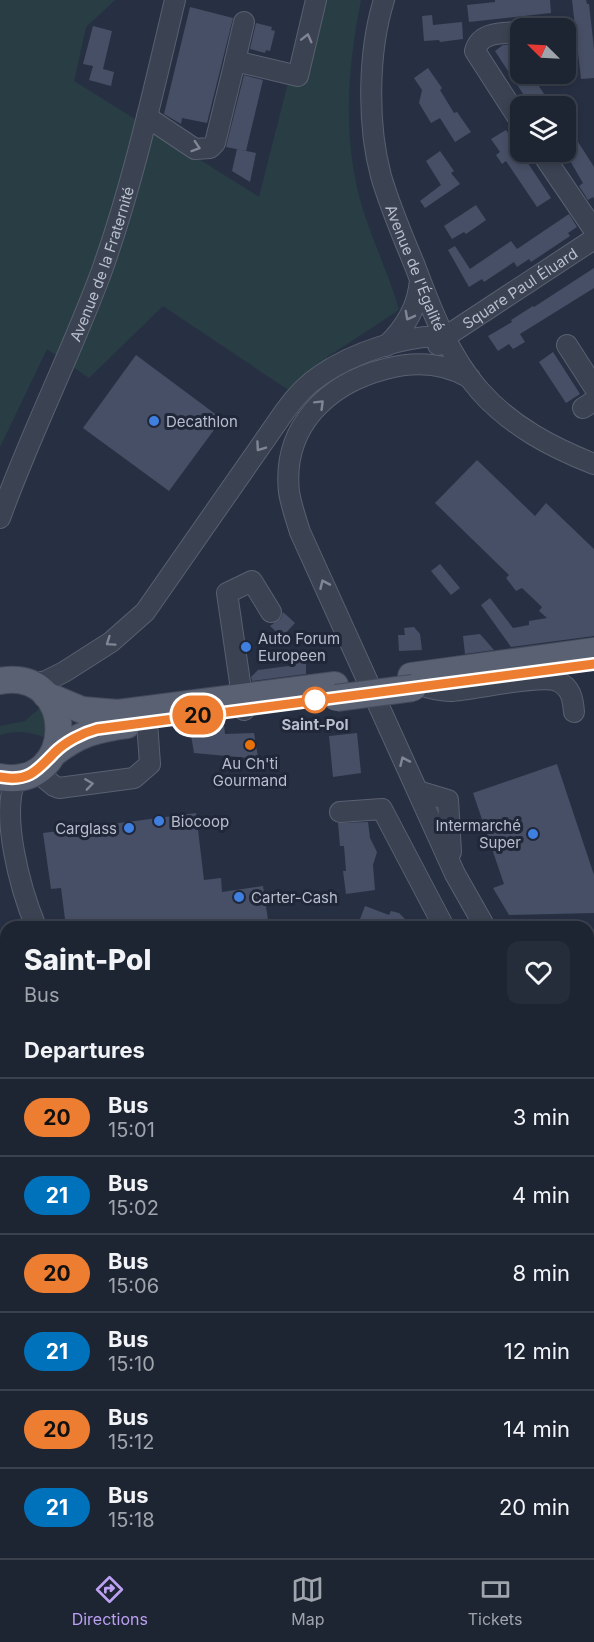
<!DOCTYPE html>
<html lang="en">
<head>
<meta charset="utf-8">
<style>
  :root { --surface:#1d2432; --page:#252c3a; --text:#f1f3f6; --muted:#a0a4ac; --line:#3b414d; --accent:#bca0f2 }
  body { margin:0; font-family:Inter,sans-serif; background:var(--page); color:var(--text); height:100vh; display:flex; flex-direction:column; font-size:22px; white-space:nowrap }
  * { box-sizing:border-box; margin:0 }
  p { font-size:20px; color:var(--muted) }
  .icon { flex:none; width:33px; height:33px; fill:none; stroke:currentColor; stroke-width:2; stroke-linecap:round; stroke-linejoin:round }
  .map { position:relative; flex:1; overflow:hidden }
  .side { position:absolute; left:0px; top:921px; width:594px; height:638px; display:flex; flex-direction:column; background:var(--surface); border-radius:18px 18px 0 0; box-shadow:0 3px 9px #0003,0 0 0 2px var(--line) }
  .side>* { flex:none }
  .badge { padding:0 12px; border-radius:20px; font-size:21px; line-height:39px }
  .needle { width:39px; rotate:294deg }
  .tools { position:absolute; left:510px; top:18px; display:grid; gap:12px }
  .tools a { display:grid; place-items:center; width:66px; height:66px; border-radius:12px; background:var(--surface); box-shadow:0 3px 9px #0003,0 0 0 2px var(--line); font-size:30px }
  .map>.badge { position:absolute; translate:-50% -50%; box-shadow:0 0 0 3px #fff }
  h2 { padding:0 24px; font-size:22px; line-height:54px }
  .round { display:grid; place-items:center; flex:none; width:63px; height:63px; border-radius:12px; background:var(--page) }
  .summary { display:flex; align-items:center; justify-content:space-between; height:102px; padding:0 24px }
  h1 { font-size:28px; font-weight:800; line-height:45px }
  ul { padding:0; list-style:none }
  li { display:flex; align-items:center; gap:18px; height:78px; padding:0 24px; border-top:2px solid var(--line) }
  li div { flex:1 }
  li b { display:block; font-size:22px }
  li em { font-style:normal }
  li .badge { min-width:66px; font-weight:700; text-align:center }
  .tab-bar { display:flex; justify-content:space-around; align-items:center; height:84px; border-top:2px solid var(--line); background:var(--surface); font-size:16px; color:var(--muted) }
  .tab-bar a { display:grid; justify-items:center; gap:3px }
  .tab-bar .selected { color:var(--accent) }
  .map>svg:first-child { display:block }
  .green { fill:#293e44 }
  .building { fill:#464f65 }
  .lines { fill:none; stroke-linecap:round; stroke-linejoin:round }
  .minor-casing { stroke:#596070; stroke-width:22 }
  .major-casing { stroke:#454b5c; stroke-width:28 }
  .minor { stroke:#3b4252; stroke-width:20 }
  .major { stroke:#596172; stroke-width:26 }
  .major-bridge-casing { stroke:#454b5c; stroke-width:28; stroke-linecap:butt }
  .major-bridge { stroke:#596172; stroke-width:26 }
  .oneway { stroke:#808695 }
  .line-casing { stroke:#fff; stroke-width:14 }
  .line { stroke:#ed7d31; stroke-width:9 }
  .shop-dot { fill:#3f7fe0; stroke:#202738; stroke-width:2 }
  .stop-dot { fill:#fff; stroke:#ed7d31; stroke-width:3 }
  .food-dot { fill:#e8710a; stroke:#202738; stroke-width:2 }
  .labels { text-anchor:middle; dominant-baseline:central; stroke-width:6; stroke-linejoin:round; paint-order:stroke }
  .street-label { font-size:15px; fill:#b8becc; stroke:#202738 }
  .poi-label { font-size:15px; fill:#b8becc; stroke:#202738; text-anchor:start }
  .stop-label { font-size:15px; font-weight:bold; fill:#b8becc; stroke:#202738 }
</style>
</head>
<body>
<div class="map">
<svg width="594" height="1558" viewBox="0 0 594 1558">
  <rect width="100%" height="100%" fill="#273043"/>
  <!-- green -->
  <g class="green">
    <path d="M 0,0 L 115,0 L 86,27 L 74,81 L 259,197 L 288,83 L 301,86 L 321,0 L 361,0 C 347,69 342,142 363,210 C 374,244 389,275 399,310 L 327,357 L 302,399 L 163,306 L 89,378 L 47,349 L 0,447 Z"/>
    <path d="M 41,707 L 48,727 L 46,738 C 30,731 16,730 0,735 L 0,726 L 25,721 Z"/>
  </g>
  <!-- building -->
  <g class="building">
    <path d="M 495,0 L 550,0 L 551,13 L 469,22 L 467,5 L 495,2 Z"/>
    <path d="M 572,0 L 586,0 L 587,4 L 589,4 L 594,49 L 594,78 L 581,79 Z"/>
    <path d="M 190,7 L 233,18 L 207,123 L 182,118 L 181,124 L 164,114 Z"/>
    <path d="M 432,15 L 433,25 L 462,22 L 463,39 L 440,42 L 439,40 L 424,41 L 422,16 Z"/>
    <path d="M 256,23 L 272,27 L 271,30 L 275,31 L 270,51 L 266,50 L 265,53 L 250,49 Z"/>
    <path d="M 93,26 L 112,31 L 103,69 L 114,72 L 111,86 L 89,80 L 93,66 L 83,64 Z"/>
    <path d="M 520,44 L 520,74 L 531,74 L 552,106 L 531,106 L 495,51 L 503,45 Z"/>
    <path d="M 428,68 L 442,88 L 440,90 L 454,113 L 457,112 L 471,132 L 455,142 L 440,118 L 431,123 L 419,103 L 422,90 L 414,78 Z"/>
    <path d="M 244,75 L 263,80 L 246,151 L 226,147 Z"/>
    <path d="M 566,123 L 594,167 L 594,199 L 593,197 L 588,200 L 579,186 L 583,183 L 566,154 Z"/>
    <path d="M 506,130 L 551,198 L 537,207 L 506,161 L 502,164 L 496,155 L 500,152 L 491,139 Z"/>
    <path d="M 237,149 L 256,153 L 250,182 L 232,171 Z"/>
    <path d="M 440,151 L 454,171 L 451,173 L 460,184 L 425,208 L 420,201 L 441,185 L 426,161 Z"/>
    <path d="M 476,205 L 486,220 L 466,234 L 464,232 L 452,239 L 444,226 Z"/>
    <path d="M 569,214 L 577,227 L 568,233 L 570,236 L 531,262 L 529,259 L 517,267 L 514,262 L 484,282 L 482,279 L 469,287 L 448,250 L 455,246 L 470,269 L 511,241 L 517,249 Z"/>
    <path d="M 594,268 L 594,288 L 520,334 L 525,342 L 513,349 L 509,344 L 498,351 L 488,336 L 512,322 L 511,320 L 533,306 L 534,307 Z"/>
    <path d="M 553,352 L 580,394 L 566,403 L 539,362 Z"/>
    <path d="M 136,355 L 222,419 L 169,491 L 83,428 Z"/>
    <path d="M 477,460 L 535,516 L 546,503 L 594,549 L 594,636 L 511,647 L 481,605 L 490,598 L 513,628 L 529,625 L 529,621 L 547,618 L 539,611 L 542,607 L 522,588 L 516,591 L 506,578 L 509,575 L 435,503 Z"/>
    <path d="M 440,564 L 460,588 L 451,595 L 431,571 Z"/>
    <path d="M 283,612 L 295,623 L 282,637 L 270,626 L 281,618 Z"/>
    <path d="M 414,627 L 420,634 L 422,650 L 399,651 L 398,635 L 405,635 L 404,628 Z"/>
    <path d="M 480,634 L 494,650 L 465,654 L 463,636 Z"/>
    <path d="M 306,661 L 306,674 L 252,681 L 251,677 L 258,670 L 296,665 L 295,662 Z"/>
    <path d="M 224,725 L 225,734 L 254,733 L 258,757 L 248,758 L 194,753 L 190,729 Z"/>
    <path d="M 357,733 L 361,773 L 333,777 L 329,736 Z"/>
    <path d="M 557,764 L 594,875 L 594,913 L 509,915 L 493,888 L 504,884 L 473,793 Z"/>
    <path d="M 196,813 L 204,880 L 221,878 L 222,892 L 263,886 L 269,927 L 201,927 L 200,923 L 170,927 L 66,927 L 61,888 L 51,889 L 43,833 Z"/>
    <path d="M 368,822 L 370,838 L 377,852 L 373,865 L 375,890 L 346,894 L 343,871 L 346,871 L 344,846 L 340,846 L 338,823 Z"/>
    <path d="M 365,906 L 389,915 L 391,911 L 399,913 L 413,927 L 357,927 Z"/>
  </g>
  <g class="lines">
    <!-- minor casing -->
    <g class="minor-casing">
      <g id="minor">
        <path id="s1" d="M 384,0 C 368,51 367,124 381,176 C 390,207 403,237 415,266 C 431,309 449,356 480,391 C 511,426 551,447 594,464"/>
        <path d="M 520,32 C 504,33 480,31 475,51 L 520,121"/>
        <path d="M 235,61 L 244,22"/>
        <path d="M 147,117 L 195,149 L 210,148 L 215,143 L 235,61 L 298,76 L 316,0"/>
        <path d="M 541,152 L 594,230"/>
        <path id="s2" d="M 438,345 L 445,337 L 594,239"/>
        <path d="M 567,345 L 594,387"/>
        <path d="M 386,346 C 405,328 418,307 420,280"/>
        <path d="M 470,378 C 443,362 415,361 385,369 C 327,384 282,427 289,492 C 291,505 296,519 300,532 L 455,874 L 485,927"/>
        <path d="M 583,408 L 594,401"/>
        <path id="s3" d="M 0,518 C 30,435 70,356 101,273 C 133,184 153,92 175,0"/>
        <path d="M 415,675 L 422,686 C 431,688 440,691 450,691 C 474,690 538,674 557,681 C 571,687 573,699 574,712"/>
        <path d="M 31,684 L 46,681 L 64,672 L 111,642 L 145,612 L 285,411 C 295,397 307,384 321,375 C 351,354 409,333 445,337"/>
        <path d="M 244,710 L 227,593 L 252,581 L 271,612"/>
        <path d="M 36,771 L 54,786 L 59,788 L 134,778 L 150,764 L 147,722"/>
        <path d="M 16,778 C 0,815 20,888 36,927"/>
        <path d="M 418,791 L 448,800 L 451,852"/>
        <path d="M 340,812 L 382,809 L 444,927"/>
        <path d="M 588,1014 L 594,1017"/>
      </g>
    </g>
    <!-- major casing -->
    <g class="major-casing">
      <g id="major">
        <path d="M 411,676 L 594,651"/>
        <path d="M 0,681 C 78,667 78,791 0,777"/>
        <path d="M 46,695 L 82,710 L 118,713 L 335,685"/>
        <path d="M 54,753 C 79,734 96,729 127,725"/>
      </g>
    </g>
    <!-- minor -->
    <use href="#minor" class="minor"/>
    <!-- major -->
    <use href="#major" class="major"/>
    <!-- major-bridge casing -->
    <g class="major-bridge-casing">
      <path id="major-bridge" d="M 336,698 L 413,688"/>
    </g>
    <!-- major-bridge -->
    <use href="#major-bridge" class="major-bridge"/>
  </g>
  <!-- one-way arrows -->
  <defs><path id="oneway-chevron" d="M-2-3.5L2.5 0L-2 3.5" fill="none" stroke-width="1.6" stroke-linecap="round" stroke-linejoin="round" transform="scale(1.5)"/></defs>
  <g class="oneway">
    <use href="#oneway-chevron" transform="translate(307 38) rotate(-76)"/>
    <use href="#oneway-chevron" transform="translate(196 147) rotate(18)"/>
    <use href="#oneway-chevron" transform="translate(409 316) rotate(118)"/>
    <use href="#oneway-chevron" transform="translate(320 404) rotate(-45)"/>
    <use href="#oneway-chevron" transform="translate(260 447) rotate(125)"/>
    <use href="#oneway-chevron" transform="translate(324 584) rotate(-114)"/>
    <use href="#oneway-chevron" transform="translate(110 642) rotate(145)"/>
    <use href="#oneway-chevron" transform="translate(404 761) rotate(-114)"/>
    <use href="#oneway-chevron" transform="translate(89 784) rotate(-8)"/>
  </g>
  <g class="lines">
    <!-- line casing -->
    <g class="line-casing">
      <path id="line" d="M 0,777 C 28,782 37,771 54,753 C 65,742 82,733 97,729 L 594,664"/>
    </g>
    <!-- line -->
    <use href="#line" class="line"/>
  </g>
  <!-- markers -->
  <g class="shop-dot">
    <circle cx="154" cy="421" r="6"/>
    <circle cx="246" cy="647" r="6"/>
    <circle cx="159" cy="821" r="6"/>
    <circle cx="129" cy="828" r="6"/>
    <circle cx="533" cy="834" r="6"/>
    <circle cx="239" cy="897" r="6"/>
  </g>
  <circle class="stop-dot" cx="315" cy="700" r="12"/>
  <circle class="food-dot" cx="250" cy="745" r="6"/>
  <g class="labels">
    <!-- street labels -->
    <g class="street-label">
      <text stroke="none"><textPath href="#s3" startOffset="274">Avenue de la Fraternité</textPath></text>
      <text stroke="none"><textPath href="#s1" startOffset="276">Avenue de l'Égalité</textPath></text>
      <text stroke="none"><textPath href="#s2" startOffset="100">Square Paul Éluard</textPath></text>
    </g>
    <!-- poi labels -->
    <g class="poi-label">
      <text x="166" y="421">Decathlon</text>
      <text x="258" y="638">Auto Forum<tspan x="258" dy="17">Europeen</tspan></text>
      <text x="250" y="763" text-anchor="middle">Au Ch'ti<tspan x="250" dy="17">Gourmand</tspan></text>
      <text x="171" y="821">Biocoop</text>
      <text x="521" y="825" text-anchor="end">Intermarché<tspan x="521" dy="17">Super</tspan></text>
      <text x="117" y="828" text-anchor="end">Carglass</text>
      <text x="251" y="897">Carter-Cash</text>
    </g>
    <!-- stop labels -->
    <g class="stop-label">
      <text x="315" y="724">Saint-Pol</text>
    </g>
  </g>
</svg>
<div class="tools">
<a><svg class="needle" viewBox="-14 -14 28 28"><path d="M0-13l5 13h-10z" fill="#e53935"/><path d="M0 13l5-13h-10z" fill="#a0a4ac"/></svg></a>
<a><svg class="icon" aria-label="layers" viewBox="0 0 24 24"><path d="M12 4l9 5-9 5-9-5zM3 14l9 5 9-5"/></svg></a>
</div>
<b class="badge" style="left:198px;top:715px;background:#ed7d31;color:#111">20</b>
<section class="side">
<div class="summary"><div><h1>Saint-Pol</h1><p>Bus</p></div><a class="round"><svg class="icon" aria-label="heart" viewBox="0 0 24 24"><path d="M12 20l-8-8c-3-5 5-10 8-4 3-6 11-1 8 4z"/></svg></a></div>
<h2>Departures</h2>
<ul>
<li><span class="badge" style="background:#ed7d31;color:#111">20</span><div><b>Bus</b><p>15:01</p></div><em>3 min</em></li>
<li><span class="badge" style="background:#0072bc;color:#fff">21</span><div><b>Bus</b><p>15:02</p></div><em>4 min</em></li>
<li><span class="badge" style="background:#ed7d31;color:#111">20</span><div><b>Bus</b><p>15:06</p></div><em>8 min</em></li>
<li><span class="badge" style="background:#0072bc;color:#fff">21</span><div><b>Bus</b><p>15:10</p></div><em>12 min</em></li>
<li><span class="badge" style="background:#ed7d31;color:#111">20</span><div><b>Bus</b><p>15:12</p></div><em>14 min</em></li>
<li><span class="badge" style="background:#0072bc;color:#fff">21</span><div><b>Bus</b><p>15:18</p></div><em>20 min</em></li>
</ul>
</section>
</div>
<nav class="tab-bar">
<a class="selected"><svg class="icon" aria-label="directions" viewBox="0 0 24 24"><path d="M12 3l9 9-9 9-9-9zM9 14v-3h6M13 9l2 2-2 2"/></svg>Directions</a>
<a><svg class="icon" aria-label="map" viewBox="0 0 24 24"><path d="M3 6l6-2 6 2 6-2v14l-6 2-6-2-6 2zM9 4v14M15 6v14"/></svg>Map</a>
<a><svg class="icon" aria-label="tickets" viewBox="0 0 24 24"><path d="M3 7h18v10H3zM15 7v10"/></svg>Tickets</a>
</nav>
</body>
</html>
